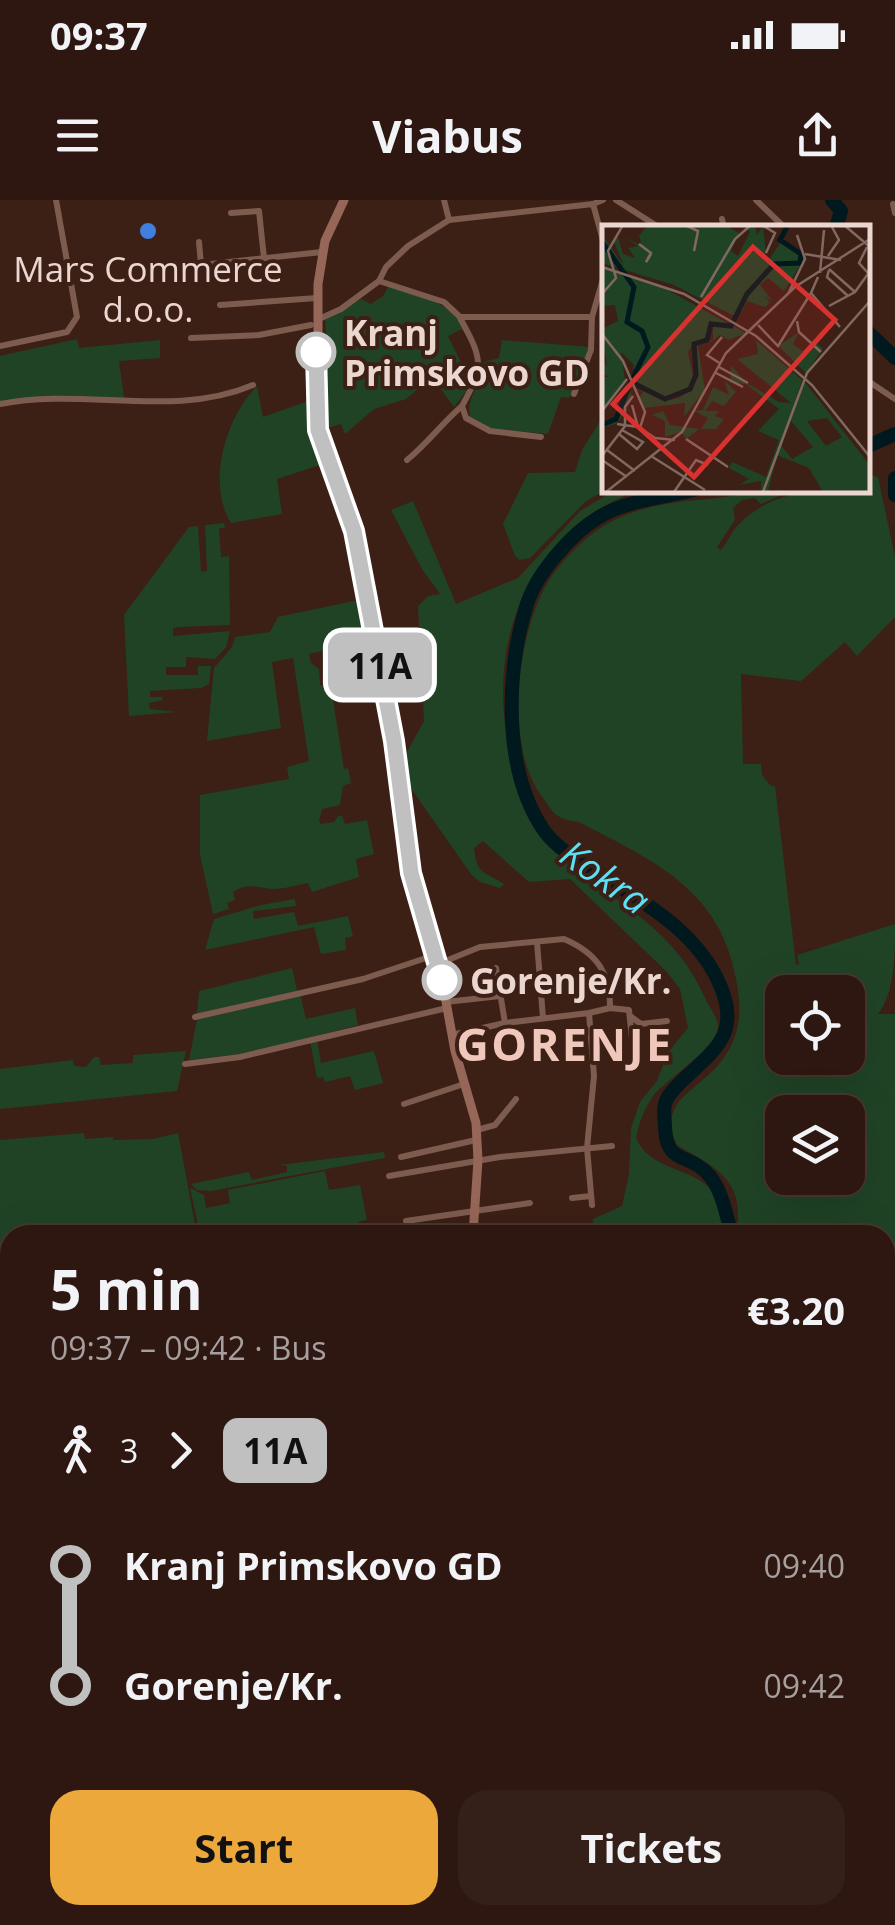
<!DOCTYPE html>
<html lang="en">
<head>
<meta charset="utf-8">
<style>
  :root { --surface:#2d1710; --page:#352019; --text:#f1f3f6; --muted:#a79f9f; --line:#483630; --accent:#eda83b }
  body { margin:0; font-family:"Open Sans",sans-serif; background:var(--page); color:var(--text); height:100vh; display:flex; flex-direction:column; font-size:38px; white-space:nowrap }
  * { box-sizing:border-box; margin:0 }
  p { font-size:32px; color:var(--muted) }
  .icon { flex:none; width:55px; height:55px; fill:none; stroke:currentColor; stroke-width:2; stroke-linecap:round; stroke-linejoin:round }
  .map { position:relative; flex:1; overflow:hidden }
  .drawer { position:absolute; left:0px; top:1025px; width:895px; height:700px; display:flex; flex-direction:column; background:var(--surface); border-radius:30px 30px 0 0; box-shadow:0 10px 40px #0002,0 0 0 2px var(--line) }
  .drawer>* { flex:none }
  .badge { padding:0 20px; border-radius:15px; font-size:35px; line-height:65px }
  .controls { position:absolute; left:765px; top:775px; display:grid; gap:20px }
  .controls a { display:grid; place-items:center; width:100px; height:100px; border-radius:20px; background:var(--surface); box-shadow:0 10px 40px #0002,0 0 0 2px var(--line); font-size:50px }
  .map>.badge { position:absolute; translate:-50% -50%; box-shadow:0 0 0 5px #fff }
  .legs { display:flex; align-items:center; gap:15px; height:110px; padding:0 50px; font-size:32px }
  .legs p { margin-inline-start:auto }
  .summary { display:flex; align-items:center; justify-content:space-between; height:170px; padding:0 50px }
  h1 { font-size:55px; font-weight:700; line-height:75px }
  .action { display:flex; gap:20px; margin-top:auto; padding:20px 50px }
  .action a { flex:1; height:115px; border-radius:30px; background:var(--accent); color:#111; font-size:40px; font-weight:700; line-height:115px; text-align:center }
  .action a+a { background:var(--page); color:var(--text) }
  ul { padding:0 50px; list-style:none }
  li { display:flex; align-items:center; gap:35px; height:120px; font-size:38px }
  li i { display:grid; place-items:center; width:15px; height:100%; margin:0 12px; background:currentColor }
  li i::after { content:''; width:25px; height:25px; margin:-12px; border:8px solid; border-radius:50%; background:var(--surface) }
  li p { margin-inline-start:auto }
  li:first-child i { background:linear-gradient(#0000 50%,currentColor 0) }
  li:last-child i { background:linear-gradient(currentColor 50%,#0000 0) }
  .status { display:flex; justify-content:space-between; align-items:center; height:70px; padding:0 50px; background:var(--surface); direction:ltr }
  .status svg { height:28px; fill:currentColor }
  header { display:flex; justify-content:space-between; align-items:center; height:130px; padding:0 50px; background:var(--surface); font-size:45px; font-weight:700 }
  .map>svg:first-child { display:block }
  .green { fill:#204326; fill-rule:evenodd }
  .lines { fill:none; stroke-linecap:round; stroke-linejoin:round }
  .river { stroke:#00191e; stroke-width:14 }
  .street { stroke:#7d5b4f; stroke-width:6 }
  .secondary { stroke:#966658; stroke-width:9 }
  .highway { stroke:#d27e6e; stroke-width:11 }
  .line-1-casing { stroke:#fff; stroke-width:22 }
  .line-1 { stroke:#c0c0c0; stroke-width:15 }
  .shop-dot { fill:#3f7fe0; stroke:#3c1f15; stroke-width:4 }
  .stop-1-dot { fill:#fff; stroke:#c0c0c0; stroke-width:5 }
  .labels { text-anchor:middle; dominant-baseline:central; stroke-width:8; stroke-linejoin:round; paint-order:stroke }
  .poi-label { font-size:35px; fill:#ebd7d0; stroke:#3c1f15 }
  .stop-label { font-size:35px; font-weight:bold; fill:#ebd7d0; stroke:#3c1f15; text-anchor:start }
  .water-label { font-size:38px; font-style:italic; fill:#5ce0f6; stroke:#3c1f15 }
  .district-label { font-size:45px; font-weight:bold; letter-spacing:2.5px; fill:#f0c8bb; stroke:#3c1f15 }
  .inset-river { fill:none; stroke:#00191e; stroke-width:5 }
  .inset-road { fill:none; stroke:#826960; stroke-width:2.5 }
  .view { fill:#d73130; fill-opacity:0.15; stroke:#d73130; stroke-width:5 }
  .inset-edge { fill:none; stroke:#ebd7d0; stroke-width:5 }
</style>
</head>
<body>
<div class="status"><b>09:37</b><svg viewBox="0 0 49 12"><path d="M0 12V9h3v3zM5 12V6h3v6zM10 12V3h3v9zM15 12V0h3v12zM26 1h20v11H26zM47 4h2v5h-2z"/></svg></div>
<header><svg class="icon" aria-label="menu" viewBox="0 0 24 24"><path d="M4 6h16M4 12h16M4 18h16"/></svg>Viabus<svg class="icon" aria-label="share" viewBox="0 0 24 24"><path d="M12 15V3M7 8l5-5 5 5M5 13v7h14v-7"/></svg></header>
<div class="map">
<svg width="895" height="1725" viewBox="0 0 895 1725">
  <rect width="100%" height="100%" fill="#3c1f15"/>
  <!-- green -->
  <g class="green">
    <path d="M 390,84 C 420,95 446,100 464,128 L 448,136 L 468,177 L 474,181 L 454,207 L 432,177 L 406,199 L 374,209 L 345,234 L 341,224 L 324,229 L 321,179 L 328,158 L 325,118 L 361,99 L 371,104 L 383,96 Z"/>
    <path d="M 77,139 L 79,148 L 160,140 L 160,158 L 119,161 L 124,198 L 0,202 L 0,156 Z"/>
    <path d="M 502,140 L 590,147 L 572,193 L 569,198 L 561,197 L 548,234 L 486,228 L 470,218 C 465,196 484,183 484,162 L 499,158 Z"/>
    <path d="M 257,186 L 263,217 L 311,200 L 313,232 L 323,264 L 277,279 L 282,314 L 231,323 C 206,283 226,217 257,186 Z"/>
    <path d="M 605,213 L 605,290 L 585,302 L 530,358 L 520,360 L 515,356 L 503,324 L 528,273 L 575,272 L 582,250 Z"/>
    <path d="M 868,274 L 878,277 L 895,357 L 895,417 L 857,456 L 845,442 L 801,481 L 741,474 L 743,564 L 761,564 L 762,575 L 771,586 L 775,586 L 796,765 L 799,764 L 797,755 L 895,724 C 895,754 895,792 878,814 L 895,814 L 895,1082 L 885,1086 L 885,1035 L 736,1035 C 746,979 717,969 677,945 C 654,898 705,890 727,853 C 742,828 741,807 736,779 C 720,688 651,660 579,622 C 574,621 569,621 564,619 C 554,616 549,606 543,598 C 505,549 516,445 543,391 C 554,369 578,343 599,329 C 635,305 675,302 716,298 C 742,295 766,290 793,290 L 761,304 L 755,298 L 742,300 L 733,308 L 735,320 L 717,347 L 721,350 C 728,342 731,332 739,324 C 777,287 819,290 868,290 ZM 848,792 L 848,858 L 782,858 L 782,792 ZM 782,912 L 848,912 L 848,978 L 782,978 Z"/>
    <path d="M 615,290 L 638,290 C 525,334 484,446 511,558 C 517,583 521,608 536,629 C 552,653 575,668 598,685 C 644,719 681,744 705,798 C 709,807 717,816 718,825 C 720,846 667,878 653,896 C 644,909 639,923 636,938 C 656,984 729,958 722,1035 L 594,1035 L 593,1019 L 622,1006 L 629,974 L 631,928 L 640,902 L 657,881 L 668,852 L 688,828 L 680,789 L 667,772 L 570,679 L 529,682 L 483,641 L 474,648 C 477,676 485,671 504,684 L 500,688 L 480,682 L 471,674 L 410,587 L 406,575 L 407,552 L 424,521 L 418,406 L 428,396 L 440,394 L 422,369 L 391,310 L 413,301 L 456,404 L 518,378 L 580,311 Z"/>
    <path d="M 224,323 L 225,328 L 219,328 L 221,357 L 229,356 L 230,425 L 178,427 L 173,428 L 173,436 L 230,431 L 226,447 L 215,459 L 186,457 L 186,467 L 166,467 L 166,475 L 198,475 L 198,466 L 211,466 L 209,484 L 201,488 L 150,491 L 150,497 L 162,497 L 163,500 L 149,503 L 150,509 L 177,512 L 129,516 L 124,415 L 189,327 L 198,326 L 201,372 L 207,371 L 205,325 Z"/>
    <path d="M 353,401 L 362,401 L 370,440 L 309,454 L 311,463 L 319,469 L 320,485 L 331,487 L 344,569 L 348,568 L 351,583 L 343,586 L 340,605 L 322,609 L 319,621 L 321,624 L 334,622 L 338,616 L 342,616 L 345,624 L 367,620 L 374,654 L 356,659 L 359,677 L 312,692 L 308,683 C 297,685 284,689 273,689 C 258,688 248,682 233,692 L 235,700 L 227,703 L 229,709 L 213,714 L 200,655 L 200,595 L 289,579 L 287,567 L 309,561 L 293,458 L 272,462 L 281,528 L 207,541 L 214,468 L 232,447 L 235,437 L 270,432 L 278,417 Z"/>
    <path d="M 295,699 L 296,706 L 253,711 L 254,719 L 294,712 L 298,726 L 348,716 L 353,736 L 345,738 L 346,750 L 321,754 L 314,727 L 205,750 L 214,719 L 261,705 Z"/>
    <path d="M 292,768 L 297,791 L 197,814 L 199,791 Z"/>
    <path d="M 300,794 L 306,819 L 355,808 L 358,825 L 254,852 L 189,860 L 197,819 Z"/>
    <path d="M 317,840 L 321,863 L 374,851 L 383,883 L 355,890 L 350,876 L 325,882 L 323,877 L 317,878 L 310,841 Z"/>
    <path d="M 186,851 L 177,891 L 0,909 L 0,869 L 73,860 L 74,866 L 86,867 L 94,857 L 99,857 L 101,865 L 133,863 L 133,855 Z"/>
    <path d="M 84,933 L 85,939 L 113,937 L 113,940 L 153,939 L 178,933 L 197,1035 L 10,1035 L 10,1187 L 0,1187 L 0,940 Z"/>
    <path d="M 384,952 L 385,958 L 211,991 L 197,990 L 191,984 L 249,972 L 252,980 L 287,972 L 287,966 L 279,965 Z"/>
    <path d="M 325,971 L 329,990 L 360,985 L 367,1020 L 358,1022 L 361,1035 L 200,1035 L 190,988 L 204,995 L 206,1008 L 230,1003 L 228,990 Z"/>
    <path d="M 895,1147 L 895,1294 L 885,1295 L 885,1148 Z"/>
    <path d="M 0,1255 L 10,1256 L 10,1474 L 0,1474 Z"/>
    <path d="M 895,1343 L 895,1685 L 885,1639 L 885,1345 Z"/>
    <path d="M 470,1715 L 540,1715 L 568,1722 L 577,1715 L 663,1715 L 662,1725 L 473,1725 Z"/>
    <path d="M 771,1715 L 875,1715 L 879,1725 L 775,1725 Z"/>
  </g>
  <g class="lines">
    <!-- river -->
    <g class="river">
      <path d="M 832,0 L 841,11 L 836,28"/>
      <path d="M 868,132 L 895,158"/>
      <path d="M 868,246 L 895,234"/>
      <path d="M 895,278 L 895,295"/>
      <path d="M 694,290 C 663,297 626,301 599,317 C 571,334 537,373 527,404 C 506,472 502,571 545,632 C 556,647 577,660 593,670 C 640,700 697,730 720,785 C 741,833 715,850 683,880 C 677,886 667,895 665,904 C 663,910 665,920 665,927 C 666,965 689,953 707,973 C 721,987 725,1010 730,1028 L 727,1035"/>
      <path d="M 671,1715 L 674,1725"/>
    </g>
    <!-- street -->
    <g class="street">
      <path d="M 444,0 L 449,20"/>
      <path d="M 616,0 L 660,28"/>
      <path d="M 756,0 L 785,28"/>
      <path d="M 593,4 L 603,0"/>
      <path d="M 893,4 L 895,13"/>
      <path d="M 231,13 L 259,11 L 264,58"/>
      <path d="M 722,19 L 724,28"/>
      <path d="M 199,42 L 201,65 L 322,52"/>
      <path d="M 379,81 L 444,102 L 460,117 L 592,117 L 603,79"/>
      <path d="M 220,105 L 317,98"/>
      <path d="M 460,118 C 482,158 485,165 462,206 L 466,218 L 490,231 L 541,237"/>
      <path d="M 319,119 L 341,109 L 379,81 L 386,67 L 408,46 L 449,20 L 593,4 L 604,44 L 605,81"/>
      <path d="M 191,138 L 259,135 L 311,125"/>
      <path d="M 0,146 L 67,132 L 77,117 L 56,0"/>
      <path d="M 868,181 L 895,199"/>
      <path d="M 574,194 L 591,150 L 592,117"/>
      <path d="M 0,204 C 83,187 173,219 253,185"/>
      <path d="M 407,260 C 428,243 442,223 462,206"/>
      <path d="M 537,742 L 543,818"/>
      <path d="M 438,764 L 480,747 L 564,739 C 597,753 611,774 610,808"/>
      <path d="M 496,768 L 505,823"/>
      <path d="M 446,802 L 500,796"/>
      <path d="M 589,813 L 610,808 L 629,810 L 633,849"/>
      <path d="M 630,816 L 641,824 L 667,821"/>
      <path d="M 195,817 L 363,779 L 435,755"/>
      <path d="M 451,835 L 505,823 L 589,813 L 594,876 L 587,948 L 592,1005"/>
      <path d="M 185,864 L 240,857 L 447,808"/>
      <path d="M 404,904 L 464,884"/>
      <path d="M 477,930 L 495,925 L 516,899"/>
      <path d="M 401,957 L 476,940"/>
      <path d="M 389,976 L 500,957 L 612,946"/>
      <path d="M 572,998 L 591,996"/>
      <path d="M 406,1021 L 530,1003"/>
      <path d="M 444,1035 L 473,1032"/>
      <path d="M 0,1476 L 10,1476"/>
      <path d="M 0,1588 L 10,1587"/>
      <path d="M 274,1715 L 279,1725"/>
      <path d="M 344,1715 L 347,1725"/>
      <path d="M 463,1715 L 467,1725"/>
      <path d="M 0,1720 L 62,1725"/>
      <path d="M 139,1725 L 140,1715"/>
    </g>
    <!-- secondary -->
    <g class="secondary">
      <path d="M 344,0 L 325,41 L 318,84 L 318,230 L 354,331 L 394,541 L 411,673 L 442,780 L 455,851 L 476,923 L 478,960 L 473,1035"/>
      <path d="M 416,1725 L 419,1715"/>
    </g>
    <!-- highway -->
    <g class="highway">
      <path d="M 885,1109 L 895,1106"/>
      <path d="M 885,1123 L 895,1120"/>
      <path d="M 0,1217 L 10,1218"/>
      <path d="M 0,1231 L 10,1231"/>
    </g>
  </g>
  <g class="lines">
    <!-- line-1 casing -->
    <g class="line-1-casing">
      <path id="line-1" d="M 316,152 L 318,230 L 354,331 L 394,541 L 411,673 L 442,780"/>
    </g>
    <!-- line-1 -->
    <use href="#line-1" class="line-1"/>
  </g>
  <!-- markers -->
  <circle class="shop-dot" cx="148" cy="31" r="10"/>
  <g class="stop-1-dot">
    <circle cx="316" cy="152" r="18"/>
    <circle cx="442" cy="780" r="18"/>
  </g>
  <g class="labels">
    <!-- poi labels -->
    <g class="poi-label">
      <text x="148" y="68">Mars Commerce<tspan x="148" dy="40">d.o.o.</tspan></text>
    </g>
    <!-- stop labels -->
    <g class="stop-label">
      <text x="344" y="132">Kranj<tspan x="344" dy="40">Primskovo GD</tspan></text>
      <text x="470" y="780">Gorenje/Kr.</text>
    </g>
    <!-- water labels -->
    <g class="water-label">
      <text transform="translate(606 676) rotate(35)">Kokra</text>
    </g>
    <!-- district labels -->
    <g class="district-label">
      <text x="565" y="843">GORENJE</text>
    </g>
  </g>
  <!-- overview -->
  <g transform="translate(602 25)">
    <rect width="268" height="268" fill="#3c1f15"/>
    <path d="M 46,0 L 123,0 L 137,8 L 129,26 L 136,31 L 148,7 L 143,3 L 153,0 L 155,10 L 161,1 L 165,38 L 179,17 L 202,34 L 182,66 L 166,53 L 158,60 L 171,77 L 163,71 L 168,78 L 163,82 L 145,76 L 137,93 L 145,70 L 134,92 L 72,60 L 0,38 L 0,10 L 22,41 L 12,17 L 16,12 L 21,29 L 33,33 L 26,23 L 36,21 L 22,12 L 40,21 L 37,11 ZM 0,43 L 58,61 L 144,108 L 127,115 L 118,110 L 110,116 L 96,121 L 103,165 L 82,192 L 83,178 L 42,183 L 36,175 L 41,167 L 28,162 L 29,170 L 18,194 L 13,199 L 0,203 L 16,193 L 26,161 L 66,175 L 77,173 L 86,166 L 95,151 L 94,118 L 111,115 L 111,98 L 106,113 L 92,117 L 86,127 L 91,150 L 86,164 L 66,173 L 31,156 L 32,140 L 19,127 L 23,155 L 0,185 L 0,152 L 8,152 L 0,149 L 0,135 L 5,141 L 0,104 L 16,96 L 13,80 L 0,81 ZM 197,107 L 191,119 L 201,126 L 210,116 L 221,123 L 204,148 L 176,121 ZM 154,115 L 200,155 L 179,220 L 190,234 L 211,222 L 189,196 L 202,156 L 267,239 L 267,267 L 221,267 L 207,243 L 175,230 L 166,267 L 159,267 L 159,256 L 137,260 L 147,254 L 127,243 L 130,237 L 164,252 L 177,215 L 156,206 L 177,184 L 144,159 L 128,158 L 129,140 L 145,158 L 177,177 L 189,178 L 135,134 L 156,129 ZM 225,193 L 240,212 L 224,221 L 205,196 ZM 122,155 L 134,167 L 122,181 L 110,176 L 103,186 L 117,186 L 113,191 L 122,194 L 114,204 L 97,204 L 84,214 L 79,207 L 63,212 L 63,196 L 50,190 L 61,186 L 68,200 L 99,204 L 106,193 L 92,186 L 101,185 L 111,162 L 127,170 Z" fill="#204326" fill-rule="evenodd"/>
    <path class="inset-river" d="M 0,17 L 32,62 L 25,97 L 40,106 L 46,122 L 29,157M 0,200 L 14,194 L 29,157 L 63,174 L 88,164 L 94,150 L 92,119 L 105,115 L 109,99 L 129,101 L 145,69 L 172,39 L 198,38 L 199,29 L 178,15 L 186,0"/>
    <path class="inset-road" d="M 83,0 L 96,6 L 92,26M 160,0 L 173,8 L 164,28M 242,0 L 268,22M 37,19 L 49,28 L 44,37 L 49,29M 265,22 L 257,38 L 266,48M 203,29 L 239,35M 226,31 L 237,15 L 230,2M 0,42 L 82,69 L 154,111 L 210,160 L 268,232M 227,44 L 253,67M 227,45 L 225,52 L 246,71M 218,48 L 222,5M 216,52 L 209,68 L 238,102M 0,69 L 14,53 L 6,26 L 21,0M 186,69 L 203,34 L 195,10M 99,72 L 133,14 L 149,0M 227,81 L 253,67 L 268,46M 195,96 L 197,107 L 219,127M 156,100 L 176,121 L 209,68M 0,109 L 21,136 L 43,187 L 38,203 L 53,213 L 73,215M 119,139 L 105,130 L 120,112M 117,142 L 146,158M 114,148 L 141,162M 0,186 L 25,154M 15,199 L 36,202 L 30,180M 17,209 L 35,224 L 41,217 L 20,205M 84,214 L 126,242M 5,225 L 33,246M 0,231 L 23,201 L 23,182 L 31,171M 49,231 L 103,265M 0,235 L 25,252M 4,267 L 80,207 L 124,128 L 151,102 L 193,62 L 268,14M 72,267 L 94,235 L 106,240M 161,267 L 205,148 L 268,76"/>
    <path class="view" d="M 151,22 L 233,95 L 92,252 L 11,179 Z"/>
    <rect width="268" height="268" class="inset-edge"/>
  </g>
</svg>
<div class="controls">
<a><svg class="icon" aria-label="locate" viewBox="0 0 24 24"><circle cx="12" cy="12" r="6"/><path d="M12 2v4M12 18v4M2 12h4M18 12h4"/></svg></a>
<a><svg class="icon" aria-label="layers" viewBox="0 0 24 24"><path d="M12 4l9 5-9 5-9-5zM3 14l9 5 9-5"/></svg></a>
</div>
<b class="badge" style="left:380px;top:465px;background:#c0c0c0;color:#111">11A</b>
<section class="drawer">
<div class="summary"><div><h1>5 min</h1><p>09:37 – 09:42 · Bus</p></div><b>€3.20</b></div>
<div class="legs"><svg class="icon" aria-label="walk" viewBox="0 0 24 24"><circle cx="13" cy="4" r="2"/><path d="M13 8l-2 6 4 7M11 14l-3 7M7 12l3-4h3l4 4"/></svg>3<svg class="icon" aria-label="forward" viewBox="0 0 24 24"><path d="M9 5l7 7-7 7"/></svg><b class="badge" style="background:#c0c0c0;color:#111">11A</b></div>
<ul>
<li><i style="color:#c0c0c0"></i><b>Kranj Primskovo GD</b><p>09:40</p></li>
<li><i style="color:#c0c0c0"></i><b>Gorenje/Kr.</b><p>09:42</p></li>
</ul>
<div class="action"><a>Start</a><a>Tickets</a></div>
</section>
</div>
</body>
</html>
